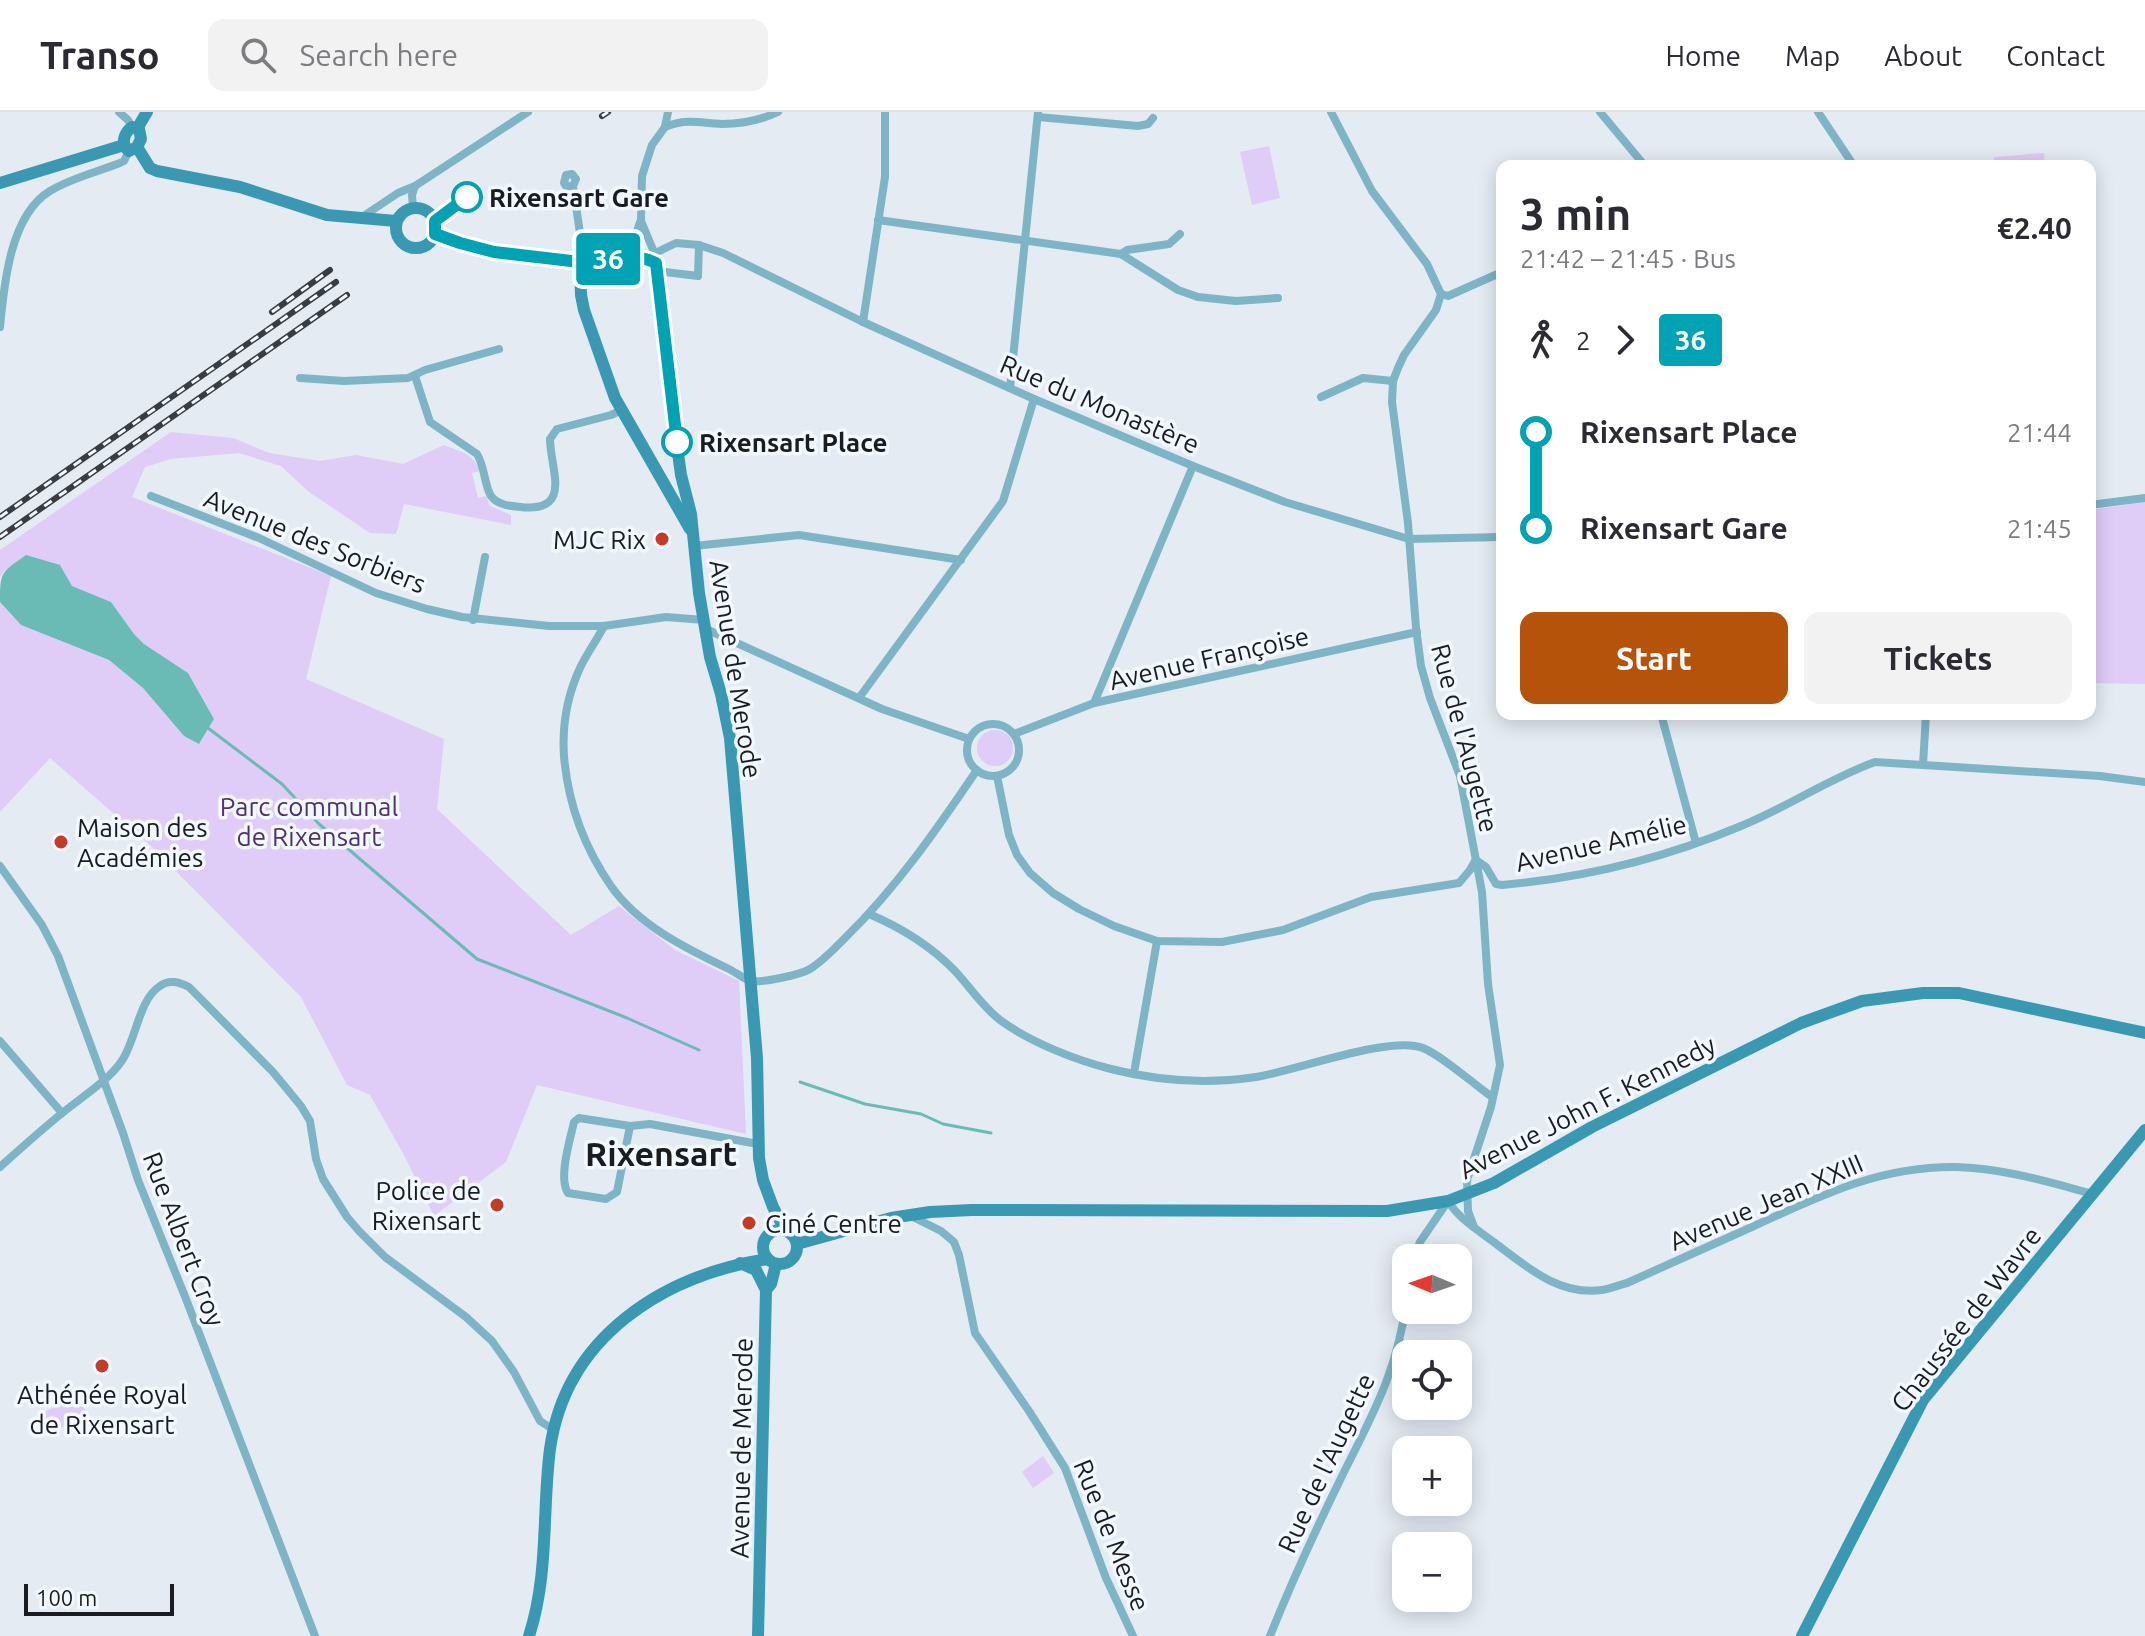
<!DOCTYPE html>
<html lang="en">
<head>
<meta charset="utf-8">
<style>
  :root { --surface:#fff; --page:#f2f2f3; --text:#2b2b33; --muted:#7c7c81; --line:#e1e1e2; --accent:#b45309 }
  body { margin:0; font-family:Ubuntu,sans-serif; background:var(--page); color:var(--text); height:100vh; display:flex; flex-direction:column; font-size:30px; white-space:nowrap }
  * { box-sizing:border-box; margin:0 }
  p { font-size:26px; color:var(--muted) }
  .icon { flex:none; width:44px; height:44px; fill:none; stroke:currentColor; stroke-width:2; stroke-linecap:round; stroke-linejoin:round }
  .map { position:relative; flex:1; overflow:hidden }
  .details { position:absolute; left:1496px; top:48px; width:600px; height:560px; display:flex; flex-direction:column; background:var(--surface); border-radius:16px; box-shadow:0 4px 20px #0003 }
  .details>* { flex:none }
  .badge { padding:0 16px; border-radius:6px; font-size:28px; line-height:52px }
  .needle { width:52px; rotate:272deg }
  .buttons { position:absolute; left:1392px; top:1132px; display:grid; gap:16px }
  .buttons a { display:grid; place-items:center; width:80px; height:80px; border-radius:16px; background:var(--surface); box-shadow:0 4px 20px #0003; font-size:40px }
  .scale { position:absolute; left:24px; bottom:20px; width:150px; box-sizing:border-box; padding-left:8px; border:4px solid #1a1c1f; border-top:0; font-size:22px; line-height:28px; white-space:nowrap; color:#1a1c1f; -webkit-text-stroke:6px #f2f8ff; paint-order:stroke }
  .map>.badge { position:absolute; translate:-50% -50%; box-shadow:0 0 0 4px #fff }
  .legs { display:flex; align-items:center; gap:12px; height:88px; padding:0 24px; font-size:26px }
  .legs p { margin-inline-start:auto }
  .summary { display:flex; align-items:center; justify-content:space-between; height:136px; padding:0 24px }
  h1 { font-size:44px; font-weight:700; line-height:60px }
  .button { display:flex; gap:16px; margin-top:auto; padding:16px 24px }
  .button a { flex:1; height:92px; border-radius:16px; background:var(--accent); color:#fff; font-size:32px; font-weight:700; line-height:92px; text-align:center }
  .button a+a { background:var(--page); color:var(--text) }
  ul { padding:0 24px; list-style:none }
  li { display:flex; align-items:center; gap:28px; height:96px; font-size:30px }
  li i { display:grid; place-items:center; width:12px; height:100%; margin:0 10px; background:currentColor }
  li i::after { content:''; width:20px; height:20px; margin:-10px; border:6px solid; border-radius:50%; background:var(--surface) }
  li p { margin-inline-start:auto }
  li:first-child i { background:linear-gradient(#0000 50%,currentColor 0) }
  li:last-child i { background:linear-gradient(currentColor 50%,#0000 0) }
  header { display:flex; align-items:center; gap:48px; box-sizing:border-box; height:112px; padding:0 40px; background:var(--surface); border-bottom:2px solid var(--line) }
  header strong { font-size:38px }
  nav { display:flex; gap:44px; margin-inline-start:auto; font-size:28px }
  .search { width:560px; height:72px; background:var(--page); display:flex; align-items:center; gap:20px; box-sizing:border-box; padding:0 28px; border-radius:16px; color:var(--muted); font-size:30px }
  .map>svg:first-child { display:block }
  .green { fill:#dfccf7 }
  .water { fill:#6abbb6 }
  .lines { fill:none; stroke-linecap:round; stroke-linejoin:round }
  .stream { stroke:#6abbb6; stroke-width:3 }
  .street { stroke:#7db4c6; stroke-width:8 }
  .secondary { stroke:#3999b3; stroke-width:12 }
  .rail-casing { stroke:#393c40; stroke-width:6 }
  .rail { stroke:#f2f8ff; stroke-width:3; stroke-dasharray:9; stroke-linecap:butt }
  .line-1-casing { stroke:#fff; stroke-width:18 }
  .line-1 { stroke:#00a3b4; stroke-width:12 }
  .stop-1-dot { fill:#fff; stroke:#00a3b4; stroke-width:4 }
  .poi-dot { fill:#c73b26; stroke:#f2f8ff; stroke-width:3 }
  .labels { text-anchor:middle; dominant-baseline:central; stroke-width:7; stroke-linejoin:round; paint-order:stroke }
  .stop-label { font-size:26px; font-weight:bold; fill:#1a1c1f; stroke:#f2f8ff; text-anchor:start }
  .street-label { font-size:26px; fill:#1a1c1f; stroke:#f2f8ff }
  .poi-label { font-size:26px; fill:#1a1c1f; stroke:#f2f8ff; text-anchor:end }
  .park-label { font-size:26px; fill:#513071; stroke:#f2f8ff }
  .district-label { font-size:34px; font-weight:bold; fill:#1a1c1f; stroke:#f2f8ff }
</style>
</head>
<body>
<header>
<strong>Transo</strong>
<div class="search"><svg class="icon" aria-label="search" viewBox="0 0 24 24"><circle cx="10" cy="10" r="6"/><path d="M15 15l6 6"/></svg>Search here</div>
<nav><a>Home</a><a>Map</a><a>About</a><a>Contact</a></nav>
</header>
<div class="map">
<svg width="2145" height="1524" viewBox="0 0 2145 1524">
  <rect width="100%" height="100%" fill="#e4ebf3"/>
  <!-- green -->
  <g class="green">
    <path d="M 1269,34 L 1280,86 L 1252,93 L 1240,40 Z"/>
    <path d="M 2044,41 L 2045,54 L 1995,54 L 1994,45 Z"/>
    <path d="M 171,320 L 233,326 L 269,341 L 320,349 L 356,343 L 403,352 L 444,333 C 461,340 473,341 480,359 L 472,361 L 478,386 L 486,384 L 490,394 L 511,403 L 511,413 L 404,392 L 396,422 L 370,421 L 309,380 L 281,354 L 239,341 L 171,347 L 145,355 L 132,385 L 331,464 L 306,567 L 444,627 L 437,697 L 571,823 L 619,794 L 675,838 L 739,869 L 746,1022 L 537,973 L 506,1050 L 434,1104 L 404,1043 L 370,983 L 347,973 L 301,885 L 152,735 L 50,646 L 0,700 L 0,490 L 21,513 L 109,548 L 143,576 L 184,624 L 200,631 L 214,607 L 188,561 L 144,532 L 134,522 L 111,490 L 72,474 L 60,453 L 6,457 L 0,465 L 0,438 Z"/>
    <path d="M 2145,390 L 2145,572 L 2090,571 L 2090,398 Z"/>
    <circle cx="995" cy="636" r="18"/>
    <path d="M 80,1285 L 88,1305 L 51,1320 L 43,1300 Z"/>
    <path d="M 1043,1344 L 1054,1361 L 1033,1376 L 1022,1360 Z"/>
  </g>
  <!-- water -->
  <path class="water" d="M 26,443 L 60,453 L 72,474 L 111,490 L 134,522 L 144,532 L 188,561 L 214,607 L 199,632 L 184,624 L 143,576 L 109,548 L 21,513 L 0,490 C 0,459 1,461 26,443 Z"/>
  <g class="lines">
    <!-- stream -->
    <g class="stream">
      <path d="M 208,616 L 282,672 L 319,712 L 477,847 L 627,906 L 699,938"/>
      <path d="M 800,970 L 865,992 L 921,1002 L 943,1012 L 991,1021"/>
    </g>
    <!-- street -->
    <g class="street">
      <path d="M 119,0 L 128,8 L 132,15"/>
      <path d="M 1331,0 L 1372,79 L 1427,152 L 1441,182 L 1436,198 L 1404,243 L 1398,256 L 1393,269 L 1392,290 L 1408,411 L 1416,516 L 1421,554 L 1430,586 L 1460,664 L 1482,780 L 1488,872 L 1500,953 L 1491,995 L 1467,1068 L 1468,1099 L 1474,1115"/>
      <path d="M 1600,0 L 1645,54"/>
      <path d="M 1818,0 L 1854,54"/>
      <path d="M 1038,5 L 1138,14 L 1148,12 L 1153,6"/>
      <path d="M 665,15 C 688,6 699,11 722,12 C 741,12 761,8 778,0"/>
      <path d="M 573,74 L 566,74 L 564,71 L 566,63 L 572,62 L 576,67 L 573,74 L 584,148"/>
      <path d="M 413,95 L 412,83 L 415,74 L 528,0"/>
      <path d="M 362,105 L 398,81 L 415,74"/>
      <path d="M 878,108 L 1121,142 L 1178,178 L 1198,185 L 1236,189 L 1278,186"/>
      <path d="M 699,133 L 723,141 L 863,210 L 1034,287 L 1193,354 L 1285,390 L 1409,427 L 1502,425"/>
      <path d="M 654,140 L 641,109 L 642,64 L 652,33 L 665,15 L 668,0"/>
      <path d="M 1121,142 L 1127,138 L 1169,132 L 1180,122"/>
      <path d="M 651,143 L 676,131 L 699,133 L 698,164 L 657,159"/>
      <path d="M 626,145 L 633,132 L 640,110"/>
      <path d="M 1441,182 L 1448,184 L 1502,160"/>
      <path d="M 863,210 L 885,65 L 885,0"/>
      <path d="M 0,215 C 4,173 10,103 50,79 C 71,66 97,60 120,51 L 124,49 L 129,39"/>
      <path d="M 415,264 L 430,310 L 477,342 C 485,355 484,372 491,384 C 497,393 511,394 520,395 C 574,401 550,357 550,327 L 557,317 L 611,303 L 622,298"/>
      <path d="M 300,266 L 344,269 L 408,266 L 425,258 L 499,237"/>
      <path d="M 1010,276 L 1038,0"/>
      <path d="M 1321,285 L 1363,266 L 1393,269"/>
      <path d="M 151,384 L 259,426 L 376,481 L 427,497 L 462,505 L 549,514 L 604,514 L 666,505 L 704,508"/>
      <path d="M 2090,393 L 2145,386"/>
      <path d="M 694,434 L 799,423 L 961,448"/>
      <path d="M 473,508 L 485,445"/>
      <path d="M 604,514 C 597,528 587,541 580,556 C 567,584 562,614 564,644 C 568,692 584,735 611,774 C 638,813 687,837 729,857 C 735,860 744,867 750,869 C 761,871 800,863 810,857 C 823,849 835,836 846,825 C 897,775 937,717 977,658"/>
      <path d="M 706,517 L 882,597 L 969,627"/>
      <path d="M 859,586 L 1003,389 L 1034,287"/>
      <path d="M 1094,591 L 1193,354"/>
      <path d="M 1661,602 L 1696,731"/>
      <circle cx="993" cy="638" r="26"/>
      <path d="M 1014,622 L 1094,591 L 1417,520"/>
      <path d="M 1923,653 L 1926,602"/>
      <path d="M 997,664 L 1009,723 L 1017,743 L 1030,761 L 1053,781 L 1079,797 L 1114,814 L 1157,829 L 1222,830 L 1283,818 L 1371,785 L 1459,771 L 1470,758 L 1475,749"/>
      <path d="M 1476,748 L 1486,755 L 1496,772 L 1502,773 C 1583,766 1665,746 1741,714 C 1786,696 1828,667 1875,650 L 2100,664 L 2145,670"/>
      <path d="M 0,754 L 42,813 L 58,844 L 123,1021 L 138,1068 L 186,1187 L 315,1524"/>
      <path d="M 869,802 C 902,816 930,833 955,859 C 970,875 982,894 1000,908 C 1030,930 1075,948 1111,957 C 1158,969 1209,972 1256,965 C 1295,959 1390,923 1423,936 C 1444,945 1472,971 1492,985"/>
      <path d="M 0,929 L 62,1001"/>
      <path d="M 1134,961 L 1157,829"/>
      <path d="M 630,1014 L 617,1080 L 606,1087 L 568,1081 C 558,1066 570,1028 574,1010 L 579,1006 L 630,1014 L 650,1012 L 758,1032"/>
      <path d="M 0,1055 C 20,1037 40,1019 61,1002 C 79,987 108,969 121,950 C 136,930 138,888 160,874 C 169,867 179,870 189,875 L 273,960 L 301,994 L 310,1009 L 316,1047 L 323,1067 L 347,1105 L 359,1119 L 385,1145 L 466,1205 L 492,1229 L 514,1260 L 540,1309 L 554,1318"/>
      <path d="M 909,1103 L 941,1119 L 954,1130 L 959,1143 L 975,1221 L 1029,1299 L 1065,1356 L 1106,1466 L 1133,1524"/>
      <path d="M 1414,1146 L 1420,1130 L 1448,1089 C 1459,1107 1478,1118 1495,1131 C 1527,1155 1559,1184 1602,1178 C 1610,1177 1619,1173 1627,1171 C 1669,1152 1712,1133 1754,1114 C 1822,1083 1880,1054 1956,1055 C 2003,1056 2048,1070 2093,1082"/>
      <path d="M 1270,1524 C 1292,1469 1317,1415 1343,1362 C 1372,1304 1398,1257 1406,1191"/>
    </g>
    <!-- secondary -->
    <g class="secondary">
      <path d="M 132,15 L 139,17 L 141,27 L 137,35 L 129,39 C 120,32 124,21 132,15 Z"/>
      <path d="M 138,15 L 147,0"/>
      <path d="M 137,35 L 150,56 L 157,59 L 240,75 L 327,103 L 396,109"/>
      <path d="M 0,71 L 124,33"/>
      <circle cx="416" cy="116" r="20"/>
      <path d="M 435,122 L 460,131 L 494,140 L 580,150 L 584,148 C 609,148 634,140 656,151 L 670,283 L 681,363 L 691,402 L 699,481 L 710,545 L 721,582 L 730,626 L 757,946 L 759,1046 L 763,1068 L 773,1095 L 785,1118"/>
      <path d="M 580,150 L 581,183 L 584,198 L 615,286 L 690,417"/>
      <circle cx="780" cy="1135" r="17"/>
      <path d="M 797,1132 L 891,1106 L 930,1100 L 972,1098 L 1387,1099 L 1448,1089 L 1494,1071 L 1592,1015 L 1801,911 L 1862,889 L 1923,881 L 1959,881 L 2145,921"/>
      <path d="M 740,1151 L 756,1158 L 766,1178"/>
      <path d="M 529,1524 C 549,1463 542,1399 550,1337 C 566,1224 664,1163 768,1147"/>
      <path d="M 758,1524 L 766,1178 L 771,1172 L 776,1152"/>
      <path d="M 1802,1524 L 1923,1288 L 2145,1018"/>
    </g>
    <!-- rail casing -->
    <g class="rail-casing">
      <g id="rail">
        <path d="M 602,4 L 608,0"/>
        <path d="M 272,200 L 330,158"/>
        <path d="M 0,405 L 336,170"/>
        <path d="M 0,425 L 347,183"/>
      </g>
    </g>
    <!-- rail -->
    <use href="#rail" class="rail"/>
  </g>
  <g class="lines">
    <!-- line-1 casing -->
    <g class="line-1-casing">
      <path id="line-1" d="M 467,85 L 435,109 L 435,122 L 460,131 L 494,140 L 580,150 L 584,148 C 609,148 634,140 656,151 L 677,330"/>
    </g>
    <!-- line-1 -->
    <use href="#line-1" class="line-1"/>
  </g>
  <!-- markers -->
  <g class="stop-1-dot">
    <circle cx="467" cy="85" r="14"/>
    <circle cx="677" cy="330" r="14"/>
  </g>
  <g class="poi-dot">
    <circle cx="662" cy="427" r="8"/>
    <circle cx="61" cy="730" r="8"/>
    <circle cx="497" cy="1093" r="8"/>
    <circle cx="749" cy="1111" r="8"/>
    <circle cx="102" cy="1254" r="8"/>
  </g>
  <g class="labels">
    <!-- stop labels -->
    <g class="stop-label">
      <text x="489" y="85">Rixensart Gare</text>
      <text x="699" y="330">Rixensart Place</text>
    </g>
    <!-- street labels -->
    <g class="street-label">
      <text transform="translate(1100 292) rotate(23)">Rue du Monastère</text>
      <text transform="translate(315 429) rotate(22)">Avenue des Sorbiers</text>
      <text transform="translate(1209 546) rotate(-13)">Avenue Françoise</text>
      <text transform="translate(736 557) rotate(81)">Avenue de Merode</text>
      <text transform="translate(1465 626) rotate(75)">Rue de l'Augette</text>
      <text transform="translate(1601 731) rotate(-13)">Avenue Amélie</text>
      <text transform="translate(1587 995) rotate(-27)">Avenue John F. Kennedy</text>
      <text transform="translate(1766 1090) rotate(-23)">Avenue Jean XXIII</text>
      <text transform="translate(184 1127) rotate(69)">Rue Albert Croy</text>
      <text transform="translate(1966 1207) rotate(-52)">Chaussée de Wavre</text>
      <text transform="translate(741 1336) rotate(-89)">Avenue de Merode</text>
      <text transform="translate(1326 1351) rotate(-65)">Rue de l'Augette</text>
      <text transform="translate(1112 1423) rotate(68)">Rue de Messe</text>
    </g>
    <!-- poi labels -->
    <g class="poi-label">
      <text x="646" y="427">MJC Rix</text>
      <text x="77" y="715" text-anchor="start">Maison des<tspan x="77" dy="30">Académies</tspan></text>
      <text x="481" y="1078">Police de<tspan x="481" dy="30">Rixensart</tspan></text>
      <text x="765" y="1111" text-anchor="start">Ciné Centre</text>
      <text x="102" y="1282" text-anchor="middle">Athénée Royal<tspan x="102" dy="30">de Rixensart</tspan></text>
    </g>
    <!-- park labels -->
    <g class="park-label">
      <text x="309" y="694">Parc communal<tspan x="309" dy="30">de Rixensart</tspan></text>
    </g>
    <!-- district labels -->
    <g class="district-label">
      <text x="661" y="1041">Rixensart</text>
    </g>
  </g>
</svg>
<div class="buttons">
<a><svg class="needle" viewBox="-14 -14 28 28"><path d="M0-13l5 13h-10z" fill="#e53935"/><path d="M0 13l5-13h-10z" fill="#7c7c81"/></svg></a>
<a><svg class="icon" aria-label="locate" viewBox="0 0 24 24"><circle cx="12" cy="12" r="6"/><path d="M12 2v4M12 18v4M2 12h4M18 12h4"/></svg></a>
<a>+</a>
<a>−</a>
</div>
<div class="scale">100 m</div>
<b class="badge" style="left:608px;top:147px;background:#00a3b4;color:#fff">36</b>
<section class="details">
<div class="summary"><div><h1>3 min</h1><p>21:42 – 21:45 · Bus</p></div><b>€2.40</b></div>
<div class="legs"><svg class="icon" aria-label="walk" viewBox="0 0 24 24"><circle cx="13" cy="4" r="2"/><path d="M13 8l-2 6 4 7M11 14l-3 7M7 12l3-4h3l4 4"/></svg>2<svg class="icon" aria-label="forward" viewBox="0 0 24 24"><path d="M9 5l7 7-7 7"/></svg><b class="badge" style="background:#00a3b4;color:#fff">36</b></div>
<ul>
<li><i style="color:#00a3b4"></i><b>Rixensart Place</b><p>21:44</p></li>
<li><i style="color:#00a3b4"></i><b>Rixensart Gare</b><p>21:45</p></li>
</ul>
<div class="button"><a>Start</a><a>Tickets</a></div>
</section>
</div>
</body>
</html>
